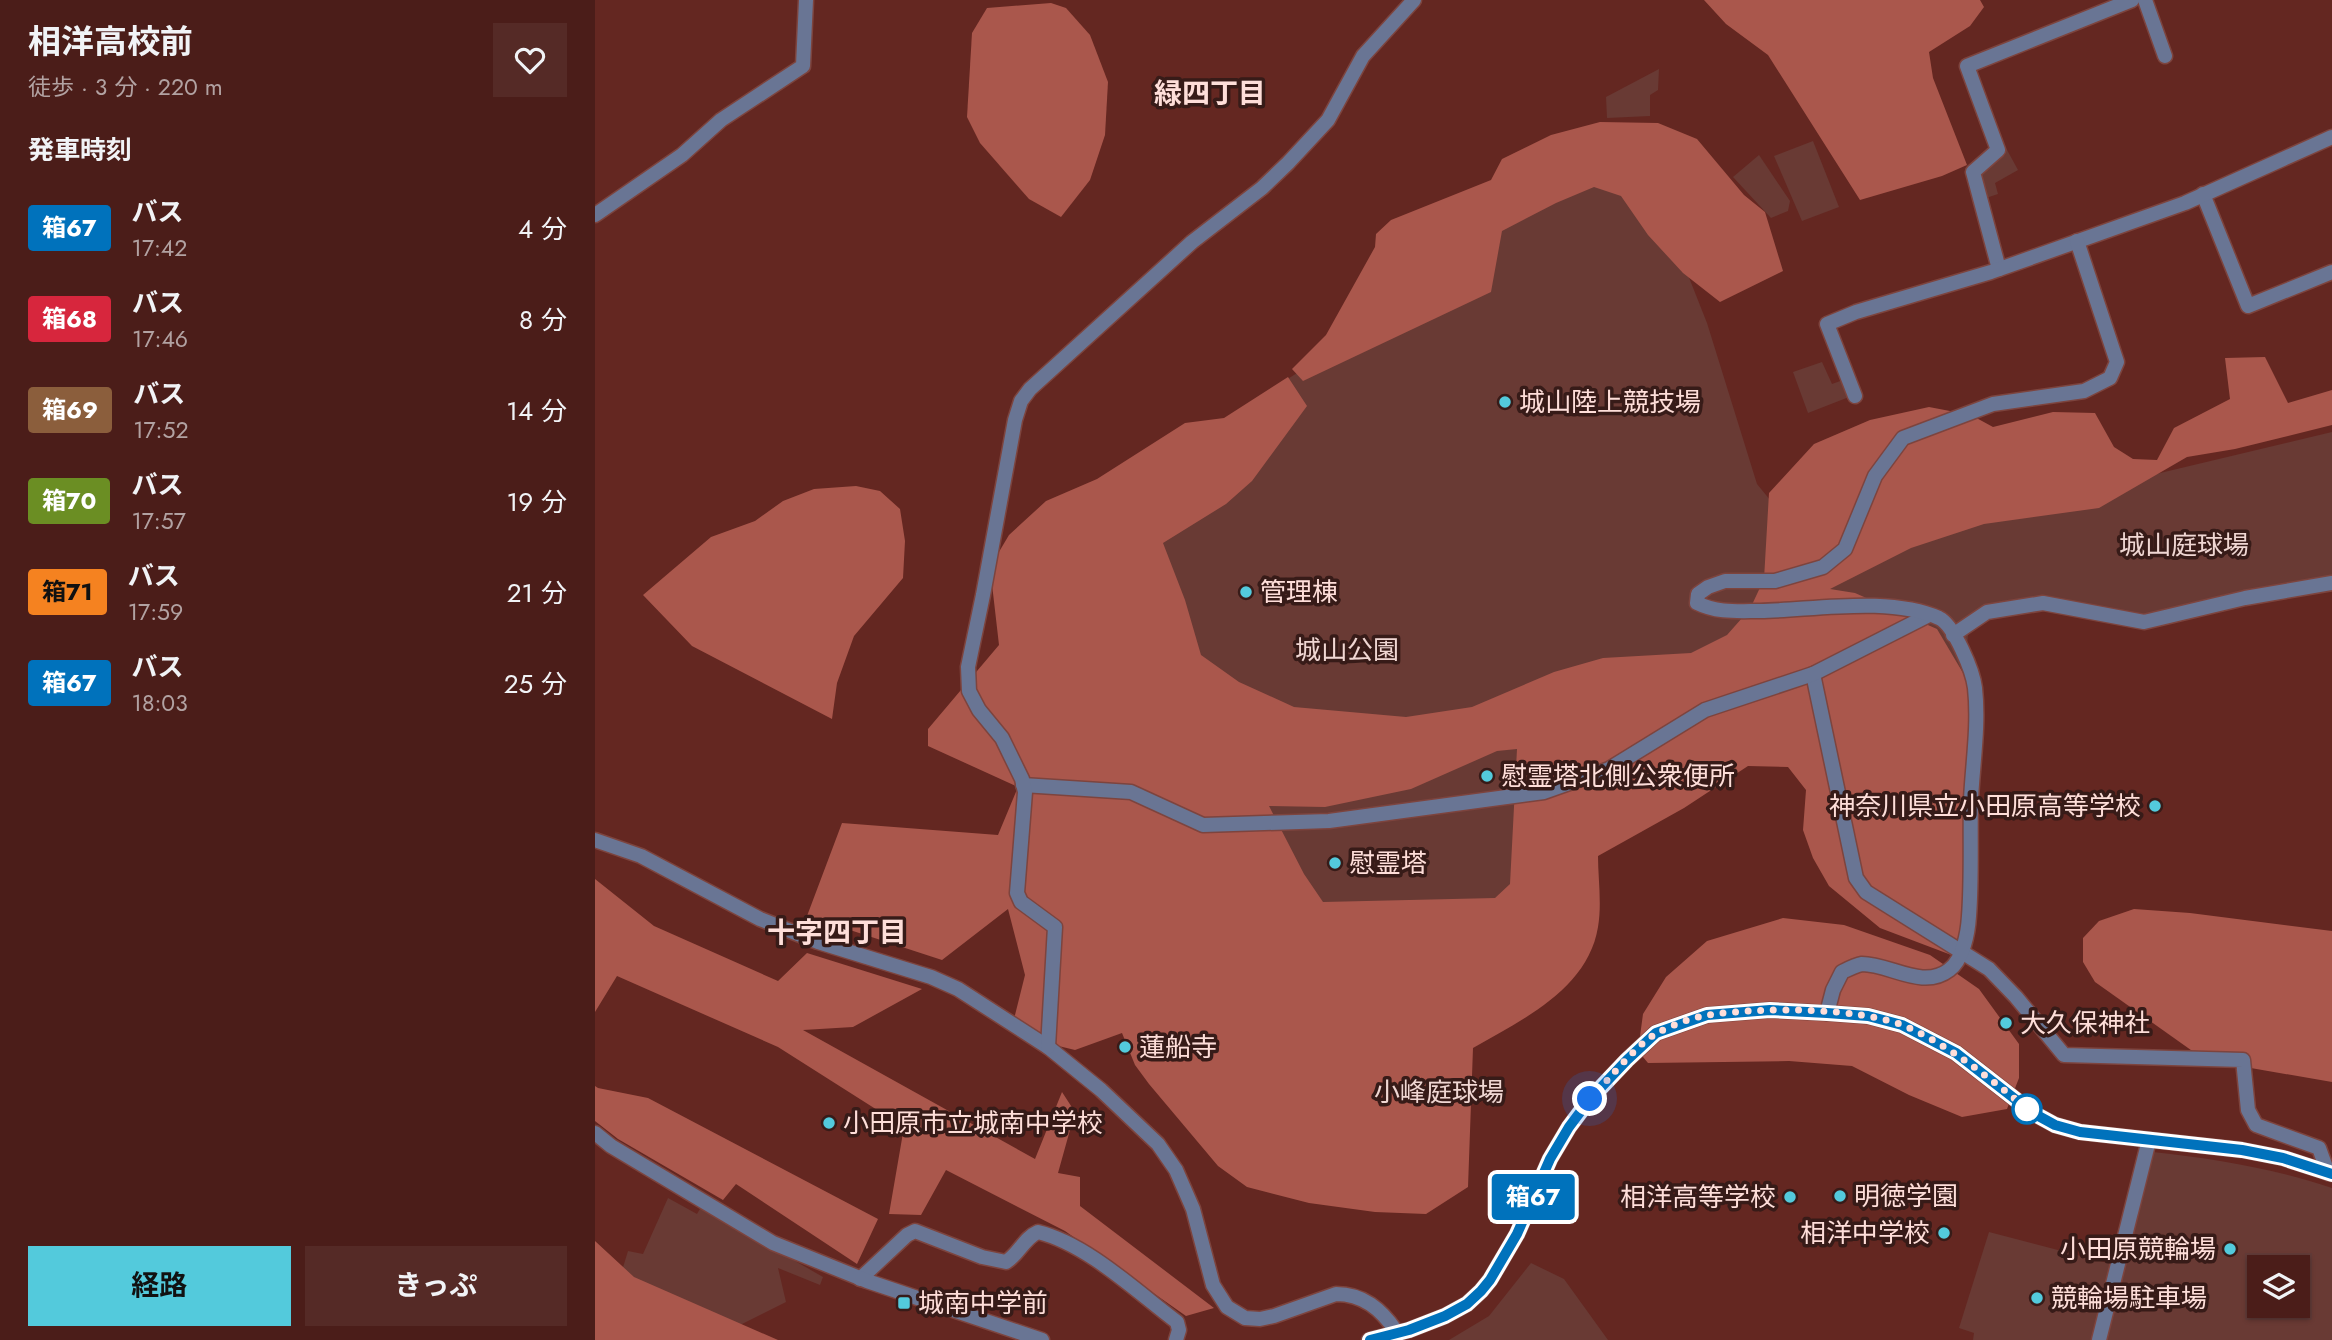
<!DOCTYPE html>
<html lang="ja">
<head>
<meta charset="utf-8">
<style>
  :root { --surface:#4b1d19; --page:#552a26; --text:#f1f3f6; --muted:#b2a2a2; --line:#623b38; --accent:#53cadc }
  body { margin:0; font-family:Jost,"Noto Sans JP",sans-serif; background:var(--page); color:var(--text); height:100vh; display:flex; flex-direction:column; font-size:26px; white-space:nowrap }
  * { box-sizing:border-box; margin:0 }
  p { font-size:23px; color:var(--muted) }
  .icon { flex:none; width:38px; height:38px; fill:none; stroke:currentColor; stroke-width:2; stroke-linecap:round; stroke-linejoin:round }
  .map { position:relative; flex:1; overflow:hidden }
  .details { display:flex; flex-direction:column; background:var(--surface); width:595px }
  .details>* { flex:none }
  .badge { padding:0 14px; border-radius:5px; font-size:24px; line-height:46px }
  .fabs { position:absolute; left:1652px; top:1255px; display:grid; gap:14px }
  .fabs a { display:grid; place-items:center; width:63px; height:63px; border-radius:0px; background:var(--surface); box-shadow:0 2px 5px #0004,0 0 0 2px var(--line); font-size:35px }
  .you { position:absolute; width:35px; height:35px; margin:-18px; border:5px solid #fff; border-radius:50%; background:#1a73e8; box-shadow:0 0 0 10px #1a73e833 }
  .map>.badge { position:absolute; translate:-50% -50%; box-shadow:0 0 0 4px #fff }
  h2 { padding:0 28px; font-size:26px; line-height:63px }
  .round { display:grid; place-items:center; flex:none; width:74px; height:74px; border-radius:0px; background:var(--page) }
  .head { display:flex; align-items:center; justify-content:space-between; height:119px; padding:0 28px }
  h1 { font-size:33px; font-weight:700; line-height:52px }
  .button { display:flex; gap:14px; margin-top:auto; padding:14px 28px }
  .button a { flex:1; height:80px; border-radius:0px; background:var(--accent); color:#111; font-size:28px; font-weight:700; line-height:80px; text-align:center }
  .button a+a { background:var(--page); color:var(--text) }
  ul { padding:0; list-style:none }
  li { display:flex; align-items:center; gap:21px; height:91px; padding:0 28px }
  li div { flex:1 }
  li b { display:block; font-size:26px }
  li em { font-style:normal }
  li .badge { min-width:77px; font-weight:700; text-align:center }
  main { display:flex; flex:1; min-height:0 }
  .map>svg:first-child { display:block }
  .green { fill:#693a34; fill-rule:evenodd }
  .forest { fill:#aa574c; fill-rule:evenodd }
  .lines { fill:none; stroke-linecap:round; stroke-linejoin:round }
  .minor-casing { stroke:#7d443e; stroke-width:17 }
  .tertiary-casing { stroke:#7d443e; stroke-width:17 }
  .minor { stroke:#697594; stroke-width:14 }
  .tertiary { stroke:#697594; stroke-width:14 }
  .line-casing { stroke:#fff; stroke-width:16 }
  .line { stroke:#0072bc; stroke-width:10 }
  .walk { stroke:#feded9; stroke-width:7; stroke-dasharray:0 12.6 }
  .poi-dot { fill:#53cadc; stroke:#371b18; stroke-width:2.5 }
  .stop-dot { fill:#fff; stroke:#0072bc; stroke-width:3.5 }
  .labels { text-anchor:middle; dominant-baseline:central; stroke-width:7; stroke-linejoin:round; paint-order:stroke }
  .poi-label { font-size:26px; fill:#feded9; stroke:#371b18; text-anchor:start }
  .park-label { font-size:26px; fill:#f0d7d3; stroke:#371b18 }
  .neighbourhood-label { font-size:28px; font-weight:bold; fill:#feded9; stroke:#371b18 }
</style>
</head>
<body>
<main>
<section class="details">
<div class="head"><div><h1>相洋高校前</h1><p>徒歩 · 3 分 · 220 m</p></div><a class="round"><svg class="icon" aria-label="heart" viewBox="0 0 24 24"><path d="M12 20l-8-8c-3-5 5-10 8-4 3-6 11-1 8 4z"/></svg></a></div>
<h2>発車時刻</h2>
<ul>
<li><span class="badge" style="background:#0072bc;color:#fff">箱67</span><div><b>バス</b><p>17:42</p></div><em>4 分</em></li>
<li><span class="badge" style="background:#d7263d;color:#fff">箱68</span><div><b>バス</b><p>17:46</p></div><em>8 分</em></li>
<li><span class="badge" style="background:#8b5e3c;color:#fff">箱69</span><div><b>バス</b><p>17:52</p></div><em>14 分</em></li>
<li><span class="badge" style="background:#6b8e23;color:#fff">箱70</span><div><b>バス</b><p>17:57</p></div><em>19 分</em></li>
<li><span class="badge" style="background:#f58220;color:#111">箱71</span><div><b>バス</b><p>17:59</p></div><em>21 分</em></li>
<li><span class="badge" style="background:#0072bc;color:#fff">箱67</span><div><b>バス</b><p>18:03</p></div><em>25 分</em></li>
</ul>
<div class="button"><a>経路</a><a>きっぷ</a></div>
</section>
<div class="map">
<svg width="1737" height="1340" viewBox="0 0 1737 1340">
  <rect width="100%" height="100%" fill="#642721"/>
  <!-- green -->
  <g class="green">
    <path d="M 1064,69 L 1063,90 L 1055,95 L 1055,116 L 1012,118 L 1011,97 Z"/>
    <path d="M 1218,141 L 1244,207 L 1207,221 L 1179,156 Z"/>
    <path d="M 1411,148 L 1423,170 L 1400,183 L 1403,194 L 1388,199 L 1381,173 Z"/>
    <path d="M 1164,155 L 1195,201 L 1193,211 L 1176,218 L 1138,177 Z"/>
    <path d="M 995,166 L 1059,189 L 1112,323 L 1162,484 L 1198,528 L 1561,474 L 1737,432 L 1737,580 L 1549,617 L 1460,600 L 1394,607 L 1373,635 L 1349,899 L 1253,776 L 1130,737 L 971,793 L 959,924 L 700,1130 L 497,719 L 594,441 L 750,343 Z"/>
    <path d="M 1227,362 L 1237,384 L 1248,380 L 1254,397 L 1213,413 L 1198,372 Z"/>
    <path d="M 1558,1152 C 1621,1159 1677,1168 1737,1188 L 1737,1340 L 1378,1340 L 1379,1333 L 1364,1328 L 1394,1232 L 1528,1267 ZM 1664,1267 L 1703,1267 L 1703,1306 L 1664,1306 Z"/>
    <path d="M 73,1198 L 102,1214 L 106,1207 L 228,1277 L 225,1285 L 183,1268 L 191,1302 L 147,1324 L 128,1338 L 22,1287 L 33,1251 L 48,1254 Z"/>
    <path d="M 936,1263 L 969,1279 L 1013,1340 L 854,1340 L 894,1316 Z"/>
  </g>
  <!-- forest -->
  <g class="forest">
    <path d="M 1109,0 L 1385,0 L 1389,7 L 1375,26 L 1334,52 L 1338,78 L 1372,165 L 1347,176 L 1265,200 L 1173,55 L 1131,24 Z"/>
    <path d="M 456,3 L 471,8 L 495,35 L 513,82 L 510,135 L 495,180 L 466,217 L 434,199 L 385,143 L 372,117 L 377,33 L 392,8 Z"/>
    <path d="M 1005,122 L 1063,123 L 1102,139 L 1149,195 L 1170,212 L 1188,271 L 1125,302 L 1088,273 L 1053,235 L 1026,196 L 999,187 L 961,203 L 907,231 L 896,292 L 708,381 L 697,369 L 731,335 L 780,247 L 781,234 L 796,220 L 896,180 L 907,159 L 956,135 Z"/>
    <path d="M 1670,357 L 1693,403 L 1737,390 L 1737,425 L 1640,449 L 1592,457 L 1504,508 L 1389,524 L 1316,548 L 1235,589 L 1260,593 L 1342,629 L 1371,678 L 1376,714 L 1369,895 L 1366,927 L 1359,956 L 1285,928 L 1234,886 L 1218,858 L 1208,830 L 1211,790 L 1193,767 L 1153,766 L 1089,808 L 1003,856 C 1003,878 1007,904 1003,927 C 993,989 927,1020 878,1048 L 873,1187 L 831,1214 L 780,1212 L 714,1203 L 652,1187 L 623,1166 L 554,1084 L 540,1065 L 527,1033 L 480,1050 L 443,1041 L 419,1019 L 430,975 L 413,909 L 347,960 L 212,916 L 247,823 L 403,835 L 423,787 L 333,746 L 333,729 L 404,645 L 395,567 L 414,535 L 451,501 L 502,479 L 590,423 L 629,418 L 693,377 L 712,406 L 657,481 L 631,504 L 568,543 L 590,600 L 606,655 L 644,682 L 699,707 L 811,717 L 877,707 L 959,672 L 1008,658 L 1096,653 L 1132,635 L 1155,609 L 1169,579 L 1174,493 L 1219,444 L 1275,420 L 1334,407 L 1376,415 L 1398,427 L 1458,412 L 1500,413 L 1519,447 L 1538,459 L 1562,460 L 1579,428 L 1635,399 L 1630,358 ZM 922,749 L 915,884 L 900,898 L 728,902 L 709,874 L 674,806 L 730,807 L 816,789 L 902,751 Z"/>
    <path d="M 261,486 L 285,491 L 305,509 L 310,541 L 308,578 L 259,636 L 242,683 L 237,719 L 97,646 L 48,595 L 116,537 L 160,521 L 188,501 L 219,489 Z"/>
    <path d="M 0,879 L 59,926 L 183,981 L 212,953 L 327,989 L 258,1027 L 208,1030 L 440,1159 L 467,1092 L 480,1112 L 463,1173 L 485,1177 L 485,1206 L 619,1308 L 591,1316 L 470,1231 L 351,1170 L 326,1215 L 294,1214 L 309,1127 L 183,1047 L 22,976 L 0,1012 Z"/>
    <path d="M 1539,909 L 1595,913 L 1737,931 L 1737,1082 L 1610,1060 L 1500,982 L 1488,962 L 1488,938 L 1504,921 Z"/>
    <path d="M 1188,918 L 1249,925 L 1335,955 L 1384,989 L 1424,1044 L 1424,1078 L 1412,1109 L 1367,1117 L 1314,1095 L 1257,1066 L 1194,1061 L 1053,1063 L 1043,1051 L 1048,1014 L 1071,977 L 1112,941 Z"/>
    <path d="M 0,1086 L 3,1088 L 53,1098 L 283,1219 L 262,1264 L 141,1184 L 128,1200 L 23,1139 L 0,1121 Z"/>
    <path d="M 0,1241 L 39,1277 L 183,1340 L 0,1340 Z"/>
  </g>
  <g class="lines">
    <!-- minor casing -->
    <g class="minor-casing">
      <g id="minor">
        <path d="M 1550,0 L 1570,56"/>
        <path d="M 1608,194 L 1653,306 L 1737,272"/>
        <path d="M 0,215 L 87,155 L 126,120 L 208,66 L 211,0"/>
        <path d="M 1404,269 L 1378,172 L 1403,150 L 1372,66 L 1537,0"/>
        <path d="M 1260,396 L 1232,324 L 1261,312 L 1396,272 L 1590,203 L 1737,137"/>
        <path d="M 1358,635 L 1392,612 L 1448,603 L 1549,622 L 1650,598 L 1737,583"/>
        <path d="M 1218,674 L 1261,878 L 1271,892 L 1394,969 L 1421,997 L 1469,1055 L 1648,1060 L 1653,1110 L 1661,1125 L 1724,1148 L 1733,1173"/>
        <path d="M 428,785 L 536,792 L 608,825 L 734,821 L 949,792 L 1014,769 L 1110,710 L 1218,674 L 1334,615"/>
        <path d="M 0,840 L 46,856 L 165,919 L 223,942 L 336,977 L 363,989 L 453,1047 L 506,1090 L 563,1144 L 581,1170 L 598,1209 L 618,1285 L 632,1307 L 650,1318 L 665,1319 L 679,1316 L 741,1294 C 768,1294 786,1309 801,1331"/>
        <path d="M 453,1047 L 460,927 L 426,902 L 422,893 L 430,792 L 427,779 L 407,738 L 384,710 L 374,691 L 373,667 L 388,595 L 420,420 L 426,401 L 435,389 L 597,242 L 667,188 L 693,163 L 733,120 L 768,56 L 819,0"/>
        <path d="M 265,1279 L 312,1235 L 320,1231 L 387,1257 L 411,1262 C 424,1254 429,1238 443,1232 C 492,1244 541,1291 582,1322 L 584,1330 L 581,1340"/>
        <path d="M 1504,1340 L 1554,1140"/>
      </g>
    </g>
    <!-- tertiary casing -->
    <g class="tertiary-casing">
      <g id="tertiary">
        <path d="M 1232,1013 L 1238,990 L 1247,972 C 1253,969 1261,965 1267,964 C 1295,964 1328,990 1354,970 C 1368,960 1373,933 1374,916 C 1377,878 1375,838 1376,799 C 1378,762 1384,724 1380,688 C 1378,671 1359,625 1344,618 C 1294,596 1219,610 1165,611 C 1143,611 1122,613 1102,603 L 1103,594 L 1113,587 L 1130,581 L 1180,581 L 1228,567 L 1250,549 L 1280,476 L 1308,438 L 1398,404 L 1489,391 L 1515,378 L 1522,362 L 1482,241"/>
        <path d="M 0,1133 L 16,1146 L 178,1243 L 272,1281 L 447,1340"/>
        <path d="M 774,1340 L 814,1330 L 850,1316 L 872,1304 L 886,1291 L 895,1280 L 922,1234 L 955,1159 L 974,1127 L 995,1099 L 1032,1060 L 1061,1033 L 1112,1015 L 1175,1010 L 1232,1013 L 1273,1016 L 1307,1025 L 1361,1053 L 1438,1113 L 1460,1125 L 1485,1132 L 1647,1150 L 1688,1158 L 1737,1174"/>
      </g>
    </g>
    <!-- minor -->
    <use href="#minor" class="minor"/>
    <!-- tertiary -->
    <use href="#tertiary" class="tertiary"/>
  </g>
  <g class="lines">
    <!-- line casing -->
    <g class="line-casing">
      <path id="line" d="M 775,1340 L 814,1330 L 850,1316 L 872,1304 L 886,1291 L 895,1280 L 922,1234 L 955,1159 L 974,1127 L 995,1099 L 1032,1060 L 1061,1033 L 1112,1015 L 1175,1010 L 1232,1013 L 1273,1016 L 1307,1025 L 1361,1053 L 1438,1113 L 1460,1125 L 1485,1132 L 1647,1150 L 1688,1158 L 1737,1174"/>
    </g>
    <!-- line -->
    <use href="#line" class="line"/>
    <!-- walk -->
    <path class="walk" d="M 995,1099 C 1012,1082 1043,1042 1064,1032 C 1078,1025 1098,1017 1114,1015 C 1164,1007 1264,1007 1310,1026 C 1358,1047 1397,1081 1438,1113 L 1432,1109"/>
  </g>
  <!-- markers -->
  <g class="poi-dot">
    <circle cx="910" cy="402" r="7"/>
    <circle cx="651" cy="592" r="7"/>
    <circle cx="892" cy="776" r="7"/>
    <circle cx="1560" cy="806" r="7"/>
    <circle cx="740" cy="863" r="7"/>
    <circle cx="1411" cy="1023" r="7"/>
    <circle cx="530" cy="1047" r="7"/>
    <circle cx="234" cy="1123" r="7"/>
    <circle cx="1245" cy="1196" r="7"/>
    <circle cx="1195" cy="1197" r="7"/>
    <circle cx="1349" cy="1233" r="7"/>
    <circle cx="1635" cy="1249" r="7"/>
    <circle cx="1442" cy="1298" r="7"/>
    <rect x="302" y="1296" width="14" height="14" rx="3.5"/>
  </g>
  <circle class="stop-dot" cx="1432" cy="1109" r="14"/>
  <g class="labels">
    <!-- poi labels -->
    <g class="poi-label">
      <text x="924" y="402">城山陸上競技場</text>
      <text x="665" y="592">管理棟</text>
      <text x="906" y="776">慰霊塔北側公衆便所</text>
      <text x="1546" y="806" text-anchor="end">神奈川県立小田原高等学校</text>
      <text x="754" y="863">慰霊塔</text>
      <text x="1425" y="1023">大久保神社</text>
      <text x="544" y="1047">蓮船寺</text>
      <text x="248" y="1123">小田原市立城南中学校</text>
      <text x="1259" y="1196">明徳学園</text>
      <text x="1181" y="1197" text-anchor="end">相洋高等学校</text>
      <text x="1335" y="1233" text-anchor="end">相洋中学校</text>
      <text x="1621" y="1249" text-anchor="end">小田原競輪場</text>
      <text x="1456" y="1298">競輪場駐車場</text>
      <text x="323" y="1303">城南中学前</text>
    </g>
    <!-- park labels -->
    <g class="park-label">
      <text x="1589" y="545">城山庭球場</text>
      <text x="752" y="650">城山公園</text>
      <text x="844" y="1092">小峰庭球場</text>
    </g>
    <!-- neighbourhood labels -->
    <g class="neighbourhood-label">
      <text x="615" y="93">緑四丁目</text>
      <text x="242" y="932">十字四丁目</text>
    </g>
  </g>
</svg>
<div class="fabs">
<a><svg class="icon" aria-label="layers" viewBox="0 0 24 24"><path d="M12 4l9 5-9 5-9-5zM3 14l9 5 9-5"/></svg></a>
</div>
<div class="you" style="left:995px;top:1099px"></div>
<b class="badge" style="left:938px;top:1197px;background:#0072bc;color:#fff">箱67</b>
</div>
</main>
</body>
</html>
